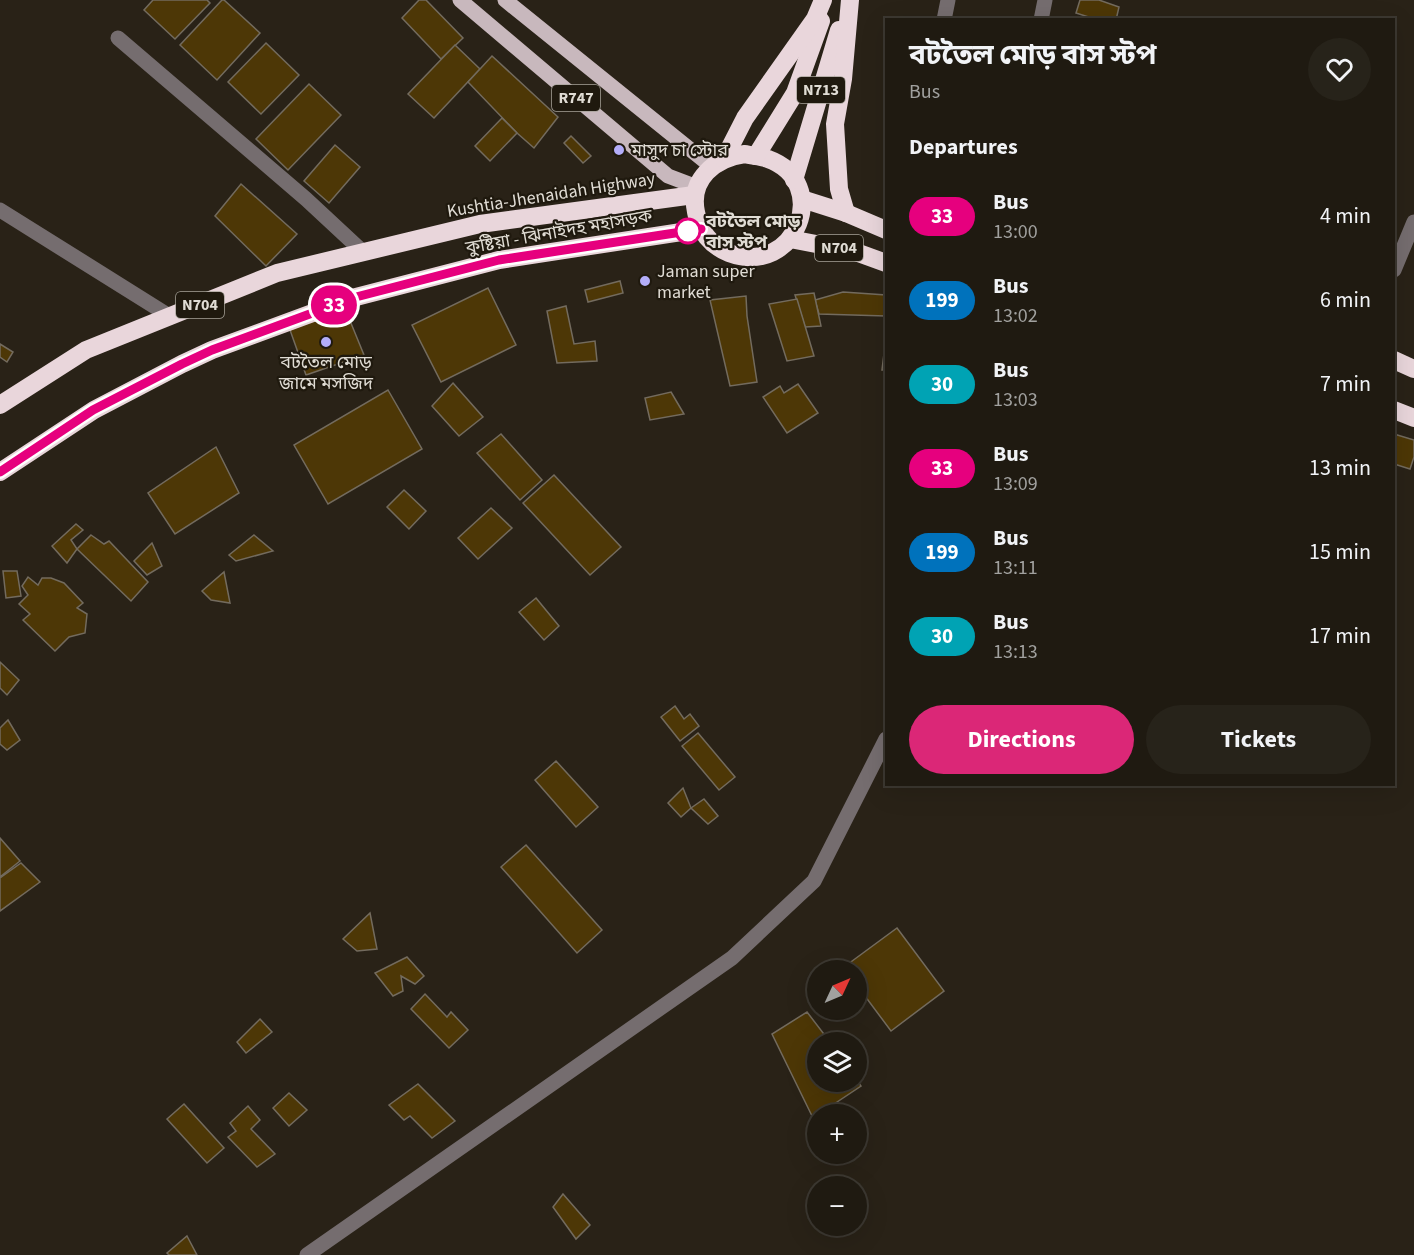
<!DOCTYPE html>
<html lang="en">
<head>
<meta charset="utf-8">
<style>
  :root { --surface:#1f1a11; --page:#27231a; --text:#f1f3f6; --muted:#a1a19f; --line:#3c3831; --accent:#db2777 }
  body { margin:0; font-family:"Source Sans 3","Noto Sans Bengali",sans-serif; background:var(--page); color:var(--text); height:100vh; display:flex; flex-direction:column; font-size:22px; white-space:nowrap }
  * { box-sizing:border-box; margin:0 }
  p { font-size:20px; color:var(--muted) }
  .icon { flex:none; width:33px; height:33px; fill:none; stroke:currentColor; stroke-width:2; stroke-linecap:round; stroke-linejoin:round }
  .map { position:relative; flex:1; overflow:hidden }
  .panel { position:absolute; left:885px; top:18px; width:510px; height:768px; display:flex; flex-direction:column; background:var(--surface); border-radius:0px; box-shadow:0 6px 24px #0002,0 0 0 2px var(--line) }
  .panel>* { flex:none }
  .badge { padding:0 12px; border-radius:20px; font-size:21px; line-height:39px }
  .needle { width:39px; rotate:46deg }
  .buttons { position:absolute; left:807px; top:960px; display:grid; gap:12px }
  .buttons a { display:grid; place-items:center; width:60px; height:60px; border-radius:50%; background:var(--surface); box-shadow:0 6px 24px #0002,0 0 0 2px var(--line); font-size:30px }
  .map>.badge { position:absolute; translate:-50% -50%; box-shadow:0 0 0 3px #fff }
  h2 { padding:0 24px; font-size:22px; line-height:54px }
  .round { display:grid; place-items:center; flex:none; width:63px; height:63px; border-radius:32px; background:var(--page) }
  .summary { display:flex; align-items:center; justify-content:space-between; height:102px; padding:0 24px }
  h1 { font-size:28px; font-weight:700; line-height:45px }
  .cta { display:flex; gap:12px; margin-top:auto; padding:12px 24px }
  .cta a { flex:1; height:69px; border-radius:36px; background:var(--accent); color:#fff; font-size:24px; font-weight:700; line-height:69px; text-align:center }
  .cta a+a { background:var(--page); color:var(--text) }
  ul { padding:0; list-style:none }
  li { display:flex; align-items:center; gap:18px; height:84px; padding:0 24px }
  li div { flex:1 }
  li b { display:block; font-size:22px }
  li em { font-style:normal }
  li .badge { min-width:66px; font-weight:700; text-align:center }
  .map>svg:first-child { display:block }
  .building { fill:#4d3706; stroke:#736b5e; stroke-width:1.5 }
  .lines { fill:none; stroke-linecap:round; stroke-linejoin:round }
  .minor { stroke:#756d6f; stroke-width:15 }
  .major { stroke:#c8b8bd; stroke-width:15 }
  .highway { stroke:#e9d6db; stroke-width:18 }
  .line-casing { stroke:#fff; stroke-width:14 }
  .line { stroke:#e6007e; stroke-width:9 }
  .poi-dot { fill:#b3adf9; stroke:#1f190e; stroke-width:2 }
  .stop-dot { fill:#fff; stroke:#e6007e; stroke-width:3 }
  .labels { text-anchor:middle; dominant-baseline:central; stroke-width:4.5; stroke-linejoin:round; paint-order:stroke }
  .shield { fill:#1f190e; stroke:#a6a299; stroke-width:1.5 }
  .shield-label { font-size:16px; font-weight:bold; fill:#e0dcd4 }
  .poi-label { font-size:18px; fill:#e0dcd4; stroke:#1f190e; text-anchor:start }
  .street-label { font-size:18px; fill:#e0dcd4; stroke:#1f190e }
  .stop-label { font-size:18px; font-weight:bold; fill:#e0dcd4; stroke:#1f190e; text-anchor:start }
</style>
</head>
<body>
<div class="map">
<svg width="1414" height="1255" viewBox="0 0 1414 1255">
  <rect width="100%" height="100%" fill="#292217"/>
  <!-- building -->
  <g class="building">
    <path d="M 153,0 L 207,0 L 210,3 L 175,39 L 144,10 Z"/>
    <path d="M 222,0 L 224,0 L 260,33 L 217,80 L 180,45 Z"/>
    <path d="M 419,0 L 426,0 L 463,38 L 441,59 L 402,18 Z"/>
    <path d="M 1080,0 L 1099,0 L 1119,7 L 1116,20 L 1098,20 L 1076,13 Z"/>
    <path d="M 266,43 L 299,75 L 261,114 L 228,82 Z"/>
    <path d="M 455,45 L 480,69 L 434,118 L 408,94 Z"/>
    <path d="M 492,56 L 558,117 L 534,148 L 517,133 L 468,82 Z"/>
    <path d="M 309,84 L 341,115 L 288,170 L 256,139 Z"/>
    <path d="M 502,118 L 517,133 L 490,161 L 475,146 Z"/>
    <path d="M 571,136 L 591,156 L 583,163 L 564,143 Z"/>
    <path d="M 335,145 L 360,167 L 329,203 L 304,181 Z"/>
    <path d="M 241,184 L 297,234 L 266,266 L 215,216 Z"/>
    <path d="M 620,281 L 623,293 L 588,302 L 585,290 Z"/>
    <path d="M 488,288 L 516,345 L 441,382 L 412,325 Z"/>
    <path d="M 843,292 L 886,295 L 886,316 L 819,314 L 815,300 Z"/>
    <path d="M 814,293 L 821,326 L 805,327 L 795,295 Z"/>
    <path d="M 746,296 L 747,316 L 757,382 L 730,386 L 710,300 Z"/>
    <path d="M 797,299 L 814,356 L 787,361 L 769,304 Z"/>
    <path d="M 344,306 L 364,355 L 306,375 L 290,330 Z"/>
    <path d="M 566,306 L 574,344 L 595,341 L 597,361 L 557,363 L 547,311 Z"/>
    <path d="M 886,337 L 886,370 L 882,370 Z"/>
    <path d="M 0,344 L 13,352 L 7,362 L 0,357 Z"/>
    <path d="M 453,383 L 483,417 L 459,436 L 432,406 Z"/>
    <path d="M 798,384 L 818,413 L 787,433 L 763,397 L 780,386 L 784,393 Z"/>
    <path d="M 388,390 L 422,449 L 328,504 L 294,445 Z"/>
    <path d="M 671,392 L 684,414 L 650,420 L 645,398 Z"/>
    <path d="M 501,434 L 542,480 L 520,500 L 477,453 Z"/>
    <path d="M 1394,434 L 1414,440 L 1414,457 L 1410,469 L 1394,464 Z"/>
    <path d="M 216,447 L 239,493 L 175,534 L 148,493 Z"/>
    <path d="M 554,475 L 621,547 L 590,575 L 523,503 Z"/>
    <path d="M 404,490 L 426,511 L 409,529 L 387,507 Z"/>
    <path d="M 491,508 L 512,528 L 478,559 L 458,538 Z"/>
    <path d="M 76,524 L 83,530 L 71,540 L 77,549 L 67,563 L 52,546 Z"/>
    <path d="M 91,535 L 104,544 L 109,541 L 148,582 L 131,601 L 77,549 Z"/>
    <path d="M 254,535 L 273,551 L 236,561 L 229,555 Z"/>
    <path d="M 152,543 L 162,566 L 147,575 L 134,561 Z"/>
    <path d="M 3,571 L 17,571 L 21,596 L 6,598 Z"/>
    <path d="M 224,572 L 230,603 L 211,600 L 202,591 Z"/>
    <path d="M 28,577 L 38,585 L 42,578 L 51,578 L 64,583 L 83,603 L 77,608 L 87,614 L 85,633 L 69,637 L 55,651 L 23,620 L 30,614 L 19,604 L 28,595 L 22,586 Z"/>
    <path d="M 536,598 L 559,626 L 544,640 L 519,612 Z"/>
    <path d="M 0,662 L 19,680 L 7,695 L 0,688 Z"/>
    <path d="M 675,706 L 684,719 L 690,714 L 699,726 L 680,741 L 661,717 Z"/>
    <path d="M 8,720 L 20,740 L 7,750 L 0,744 L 0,728 Z"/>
    <path d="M 698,733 L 735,777 L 719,790 L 682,746 Z"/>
    <path d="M 556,761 L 598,807 L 576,827 L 535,780 Z"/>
    <path d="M 683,788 L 691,808 L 681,817 L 668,803 Z"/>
    <path d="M 704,799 L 718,816 L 708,824 L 691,808 Z"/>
    <path d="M 0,838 L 20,861 L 0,877 Z"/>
    <path d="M 526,845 L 602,930 L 577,953 L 501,867 Z"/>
    <path d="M 21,863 L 40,882 L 0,911 L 0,878 Z"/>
    <path d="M 370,913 L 377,949 L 357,951 L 343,939 Z"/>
    <path d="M 897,928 L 944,991 L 891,1031 L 856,984 L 856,970 L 847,970 L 844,967 Z"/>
    <path d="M 407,957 L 424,976 L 415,984 L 401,976 L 403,991 L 393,996 L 375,973 Z"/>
    <path d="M 425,994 L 447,1017 L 451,1012 L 468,1030 L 449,1048 L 411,1009 Z"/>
    <path d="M 807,1012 L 830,1042 L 818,1042 L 818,1082 L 856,1082 L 856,1079 L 861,1086 L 813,1118 L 772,1034 Z"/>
    <path d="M 260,1019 L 272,1032 L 246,1053 L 237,1042 Z"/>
    <path d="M 418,1084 L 455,1121 L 432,1138 L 410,1116 L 404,1120 L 389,1105 Z"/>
    <path d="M 289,1093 L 307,1110 L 289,1126 L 273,1108 Z"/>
    <path d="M 184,1104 L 224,1148 L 207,1163 L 167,1119 Z"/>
    <path d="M 248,1106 L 260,1120 L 251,1129 L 275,1154 L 257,1167 L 228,1137 L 236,1131 L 230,1123 Z"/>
    <path d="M 563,1194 L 590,1225 L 576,1239 L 553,1207 Z"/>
    <path d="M 187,1236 L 197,1255 L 169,1255 L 167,1253 Z"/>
  </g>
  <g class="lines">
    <!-- minor -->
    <g class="minor">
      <path d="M 944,20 L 948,0"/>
      <path d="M 1041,20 L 1045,0"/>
      <path d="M 118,38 L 306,199 L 363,252"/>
      <path d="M 0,210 L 171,317"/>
      <path d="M 1394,270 L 1414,222"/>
      <path d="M 307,1255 L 732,958 L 814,881 L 886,739"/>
    </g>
    <!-- major -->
    <g class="major">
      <path d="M 460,0 L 668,176 L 697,187"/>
      <path d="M 505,0 L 712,167"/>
    </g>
    <!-- highway -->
    <g class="highway">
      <path d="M 745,154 C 752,156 761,156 768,159 C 832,182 797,278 729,253 C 711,246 699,231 696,212 C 689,179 715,158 745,154 Z"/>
      <path d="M 756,156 L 795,93 L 821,21"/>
      <path d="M 724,159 L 745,118 L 815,19 L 823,0"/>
      <path d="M 794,180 L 839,30"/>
      <path d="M 802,199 L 846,213 L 886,230"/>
      <path d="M 846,213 L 839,189 L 835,124 L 843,79 L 850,0"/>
      <path d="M 790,239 L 853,251 L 886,263"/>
      <path d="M 1394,360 L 1414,369"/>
      <path d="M 0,405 L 86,350 L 277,273 L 480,224 L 694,195"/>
      <path d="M 1394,410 L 1414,418"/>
      <path d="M 0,472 L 94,410 L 182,364 L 212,350 L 356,297 L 499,260 L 701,229"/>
    </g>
  </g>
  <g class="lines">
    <!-- line casing -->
    <g class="line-casing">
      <path id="line" d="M 0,472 L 93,410 L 182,364 L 212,350 L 356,297 L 499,260 L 701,229"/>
    </g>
    <!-- line -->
    <use href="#line" class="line"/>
  </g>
  <!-- markers -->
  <g class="poi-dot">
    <circle cx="619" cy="150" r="6"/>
    <circle cx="645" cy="281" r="6"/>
    <circle cx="326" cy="342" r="6"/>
  </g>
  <circle class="stop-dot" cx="688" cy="231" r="12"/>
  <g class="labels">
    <!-- shield labels -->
    <g class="shield">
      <rect x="797" y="77" width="48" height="26" rx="4.5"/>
      <rect x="552" y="85" width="48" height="26" rx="4.5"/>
      <rect x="815" y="235" width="48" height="26" rx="4.5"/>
      <rect x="176" y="292" width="48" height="26" rx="4.5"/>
    </g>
    <g class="shield-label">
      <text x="821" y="90">N713</text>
      <text x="576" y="98">R747</text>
      <text x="839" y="248">N704</text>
      <text x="200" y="305">N704</text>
    </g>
    <!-- poi labels -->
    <g class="poi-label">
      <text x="631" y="150">মাসুদ চা স্টোর</text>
      <text x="657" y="271">Jaman super<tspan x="657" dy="21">market</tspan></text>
      <text x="326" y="362" text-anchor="middle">বটতৈল মোড়<tspan x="326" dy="21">জামে মসজিদ</tspan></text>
    </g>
    <!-- street labels -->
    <g class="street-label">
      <text transform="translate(551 195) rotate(-9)">Kushtia-Jhenaidah Highway</text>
      <text transform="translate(559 232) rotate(-10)">কুষ্টিয়া - ঝিনাইদহ মহাসড়ক</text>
    </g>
    <!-- stop labels -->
    <g class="stop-label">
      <text x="706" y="221">বটতৈল মোড়<tspan x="706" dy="21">বাস স্টপ</tspan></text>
    </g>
  </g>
</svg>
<div class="buttons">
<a><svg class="needle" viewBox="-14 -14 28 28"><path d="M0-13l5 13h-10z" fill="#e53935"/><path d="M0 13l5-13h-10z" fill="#a1a19f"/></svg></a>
<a><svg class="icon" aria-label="layers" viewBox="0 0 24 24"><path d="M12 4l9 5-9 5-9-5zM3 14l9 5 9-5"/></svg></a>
<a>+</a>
<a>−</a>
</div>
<b class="badge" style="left:334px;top:305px;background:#e6007e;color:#fff">33</b>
<section class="panel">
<div class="summary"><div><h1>বটতৈল মোড় বাস স্টপ</h1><p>Bus</p></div><a class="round"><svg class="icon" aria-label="heart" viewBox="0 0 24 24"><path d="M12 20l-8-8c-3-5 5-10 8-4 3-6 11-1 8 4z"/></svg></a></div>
<h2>Departures</h2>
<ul>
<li><span class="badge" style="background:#e6007e;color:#fff">33</span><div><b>Bus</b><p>13:00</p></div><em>4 min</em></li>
<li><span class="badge" style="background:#0072bc;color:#fff">199</span><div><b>Bus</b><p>13:02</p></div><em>6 min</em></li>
<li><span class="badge" style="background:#00a3b4;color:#fff">30</span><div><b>Bus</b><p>13:03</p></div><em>7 min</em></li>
<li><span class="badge" style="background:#e6007e;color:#fff">33</span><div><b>Bus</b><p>13:09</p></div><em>13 min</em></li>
<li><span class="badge" style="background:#0072bc;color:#fff">199</span><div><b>Bus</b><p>13:11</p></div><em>15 min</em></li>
<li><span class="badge" style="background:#00a3b4;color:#fff">30</span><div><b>Bus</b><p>13:13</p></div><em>17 min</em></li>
</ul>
<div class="cta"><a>Directions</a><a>Tickets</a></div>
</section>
</div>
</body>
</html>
